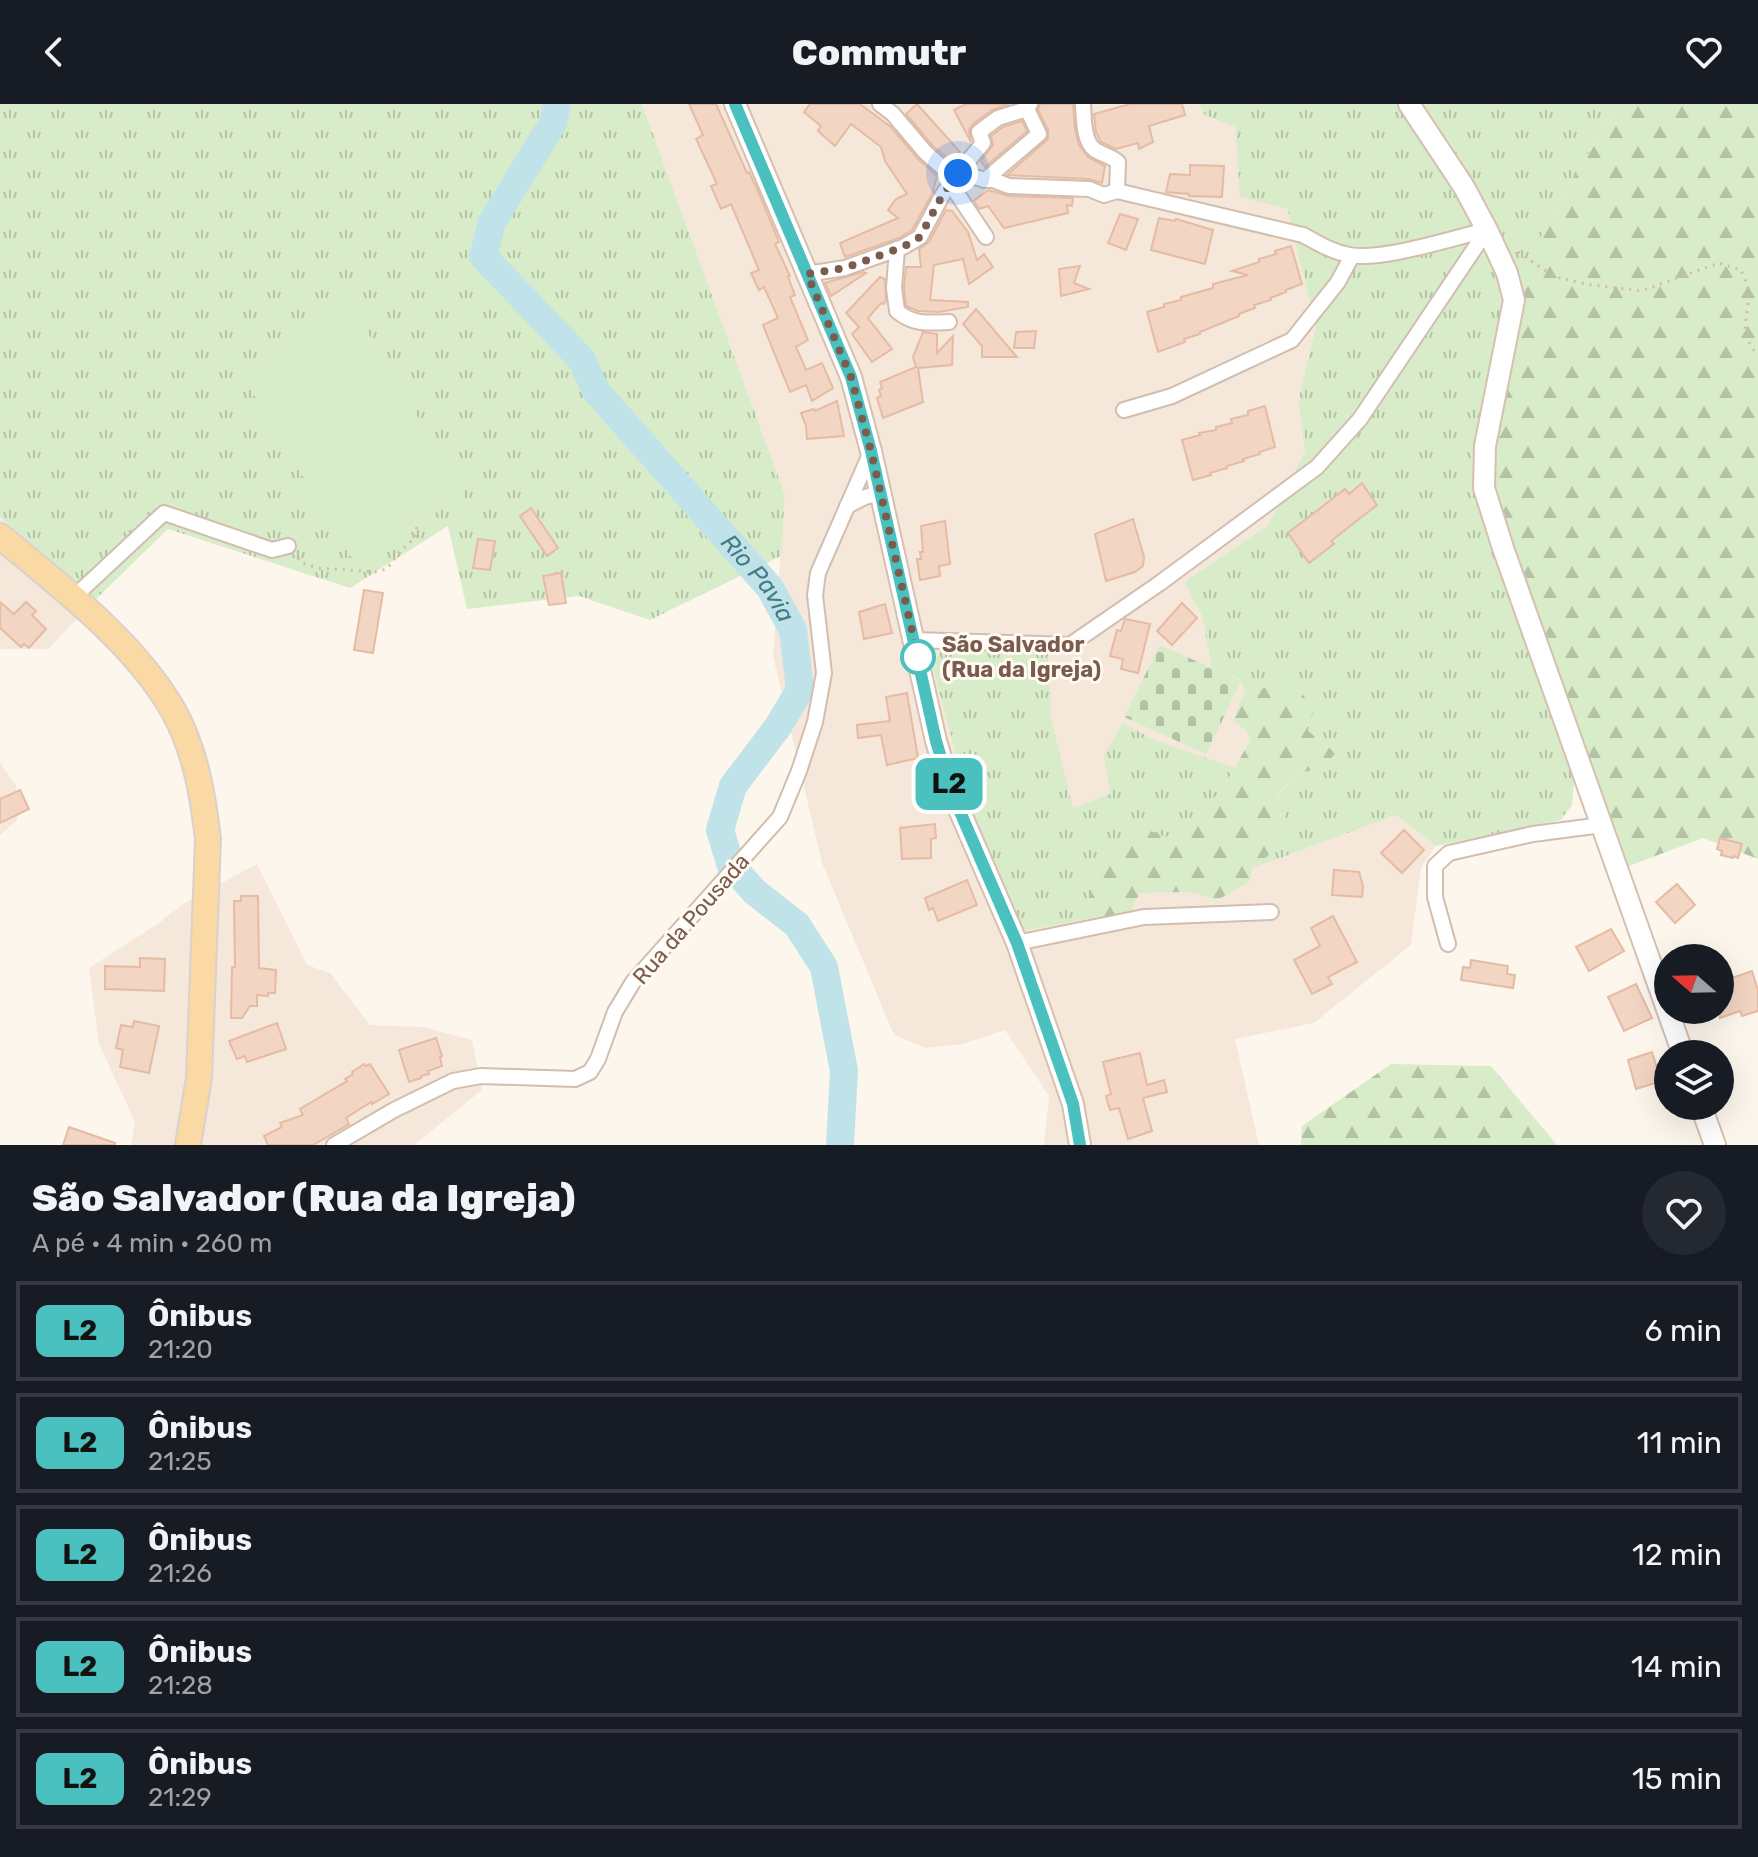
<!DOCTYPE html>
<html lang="pt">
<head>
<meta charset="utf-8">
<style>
  :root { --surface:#171b24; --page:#242831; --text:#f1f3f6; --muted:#9ea1a6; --line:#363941 }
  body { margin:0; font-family:Rubik,sans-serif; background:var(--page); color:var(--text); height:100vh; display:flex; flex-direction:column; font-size:30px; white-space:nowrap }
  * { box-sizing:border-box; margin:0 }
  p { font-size:26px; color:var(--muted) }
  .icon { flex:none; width:44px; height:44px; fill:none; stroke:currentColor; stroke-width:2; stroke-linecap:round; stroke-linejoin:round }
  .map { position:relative; height:1041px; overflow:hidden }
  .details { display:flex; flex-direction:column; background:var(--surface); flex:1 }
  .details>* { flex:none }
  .badge { padding:0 16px; border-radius:12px; font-size:28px; line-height:52px }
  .needle { width:52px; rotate:290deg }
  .tools { position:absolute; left:1654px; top:840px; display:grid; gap:16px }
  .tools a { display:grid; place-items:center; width:80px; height:80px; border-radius:50%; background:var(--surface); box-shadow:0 8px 32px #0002; font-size:40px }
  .you { position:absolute; width:40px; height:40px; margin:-20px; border:6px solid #fff; border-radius:50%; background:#1a73e8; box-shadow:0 0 0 12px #1a73e833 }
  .map>.badge { position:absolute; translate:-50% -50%; box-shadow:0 0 0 4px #fff }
  .round { display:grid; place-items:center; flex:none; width:84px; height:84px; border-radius:42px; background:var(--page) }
  .headline { display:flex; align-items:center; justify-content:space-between; height:136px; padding:0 32px }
  h1 { font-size:38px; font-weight:800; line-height:60px }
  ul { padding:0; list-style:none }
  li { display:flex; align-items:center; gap:24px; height:100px; margin:0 16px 12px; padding:0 16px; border:4px solid var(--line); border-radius:0px }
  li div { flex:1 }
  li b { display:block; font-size:30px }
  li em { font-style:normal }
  li .badge { min-width:88px; font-weight:700; text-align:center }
  header { display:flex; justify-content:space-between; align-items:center; height:104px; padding:0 32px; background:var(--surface); font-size:36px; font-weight:800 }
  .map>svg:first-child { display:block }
  .residential { fill:#f5e8da }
  .grass { fill:url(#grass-tufts) }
  .forest { fill:url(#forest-firs) }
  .cemetery { fill:url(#cemetery-stones) }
  .pitch { fill:#d8ecc9 }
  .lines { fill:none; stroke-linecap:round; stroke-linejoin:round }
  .river { stroke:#bfe3e8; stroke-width:28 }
  .building { fill:#f3d5c3; stroke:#e6bba3; stroke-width:2 }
  .street-casing { stroke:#d1beb0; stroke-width:18 }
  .secondary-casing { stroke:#d6c0b0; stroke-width:24 }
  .primary-casing { stroke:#dad1cd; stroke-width:28 }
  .path { stroke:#d9b8a5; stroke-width:3; stroke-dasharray:2 6; stroke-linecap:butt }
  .street { stroke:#fff; stroke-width:14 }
  .secondary { stroke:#fff; stroke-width:20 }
  .primary { stroke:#fbd9a5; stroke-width:24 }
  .line-casing { stroke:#fff; stroke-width:18 }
  .line { stroke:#4ac0bf; stroke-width:12 }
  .walk { stroke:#7a5c4d; stroke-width:8; stroke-dasharray:0 14.4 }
  .stop-dot { fill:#fff; stroke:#4ac0bf; stroke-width:4 }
  .labels { text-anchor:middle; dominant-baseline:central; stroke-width:6; stroke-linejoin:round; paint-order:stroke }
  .stop-label { font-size:22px; font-weight:bold; fill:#7a5c4d; stroke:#fffaf3; text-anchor:start }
  .street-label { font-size:22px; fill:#7a5c4d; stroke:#fffaf3 }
  .water-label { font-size:24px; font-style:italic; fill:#437c86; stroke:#fffaf3 }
</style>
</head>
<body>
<header><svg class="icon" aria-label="back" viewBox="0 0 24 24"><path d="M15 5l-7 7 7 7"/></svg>Commutr<svg class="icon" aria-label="heart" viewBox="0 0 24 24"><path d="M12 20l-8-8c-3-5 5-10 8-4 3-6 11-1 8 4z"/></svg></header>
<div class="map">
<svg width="1758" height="1041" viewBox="0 0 1758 1041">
  <defs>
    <pattern id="grass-tufts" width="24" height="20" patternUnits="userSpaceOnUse" patternTransform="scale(2)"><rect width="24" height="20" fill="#d8ecc9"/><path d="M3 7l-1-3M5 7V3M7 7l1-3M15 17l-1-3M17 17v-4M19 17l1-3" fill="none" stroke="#b4c2a5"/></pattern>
    <pattern id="forest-firs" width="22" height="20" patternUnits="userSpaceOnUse" patternTransform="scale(2)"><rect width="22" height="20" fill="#d8ecc9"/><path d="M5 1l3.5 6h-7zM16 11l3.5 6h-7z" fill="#b4c2a5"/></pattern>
    <pattern id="cemetery-stones" width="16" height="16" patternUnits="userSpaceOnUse" patternTransform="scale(2)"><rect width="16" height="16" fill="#d8ecc9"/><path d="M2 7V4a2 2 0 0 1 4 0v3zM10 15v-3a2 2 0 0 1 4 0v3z" fill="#b4c2a5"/></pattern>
  </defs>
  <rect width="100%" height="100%" fill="#fdf6ec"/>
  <!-- residential -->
  <g class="residential">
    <path d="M 642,0 L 1199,0 L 1205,11 L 1235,23 L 1241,93 L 1287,105 L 1316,223 L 1298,297 L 1305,347 L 1268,421 L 1184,478 L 1202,512 L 1212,564 L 1239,575 L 1245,586 L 1233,615 L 1244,625 L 1251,635 L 1223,684 L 1181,729 L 1145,725 L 1135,801 L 1140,789 L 1189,788 L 1218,796 L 1253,764 L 1396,711 L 1436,742 L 1421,764 L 1411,841 L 1314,919 L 1235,935 L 1259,1041 L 1044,1041 L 1049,992 L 1005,926 L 963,940 L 926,944 L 894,931 L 822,759 L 773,552 L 785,391 Z"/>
    <path d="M 0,413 L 96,495 L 48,545 L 0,545 Z"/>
    <path d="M 0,659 L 16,681 L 17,716 L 0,731 Z"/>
    <path d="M 257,760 L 307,861 L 330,869 L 370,921 L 423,923 L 472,936 L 482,986 L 414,1041 L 131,1041 L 135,1018 L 99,940 L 89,864 L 159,819 L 183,800 Z"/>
  </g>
  <!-- grass -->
  <g class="grass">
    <path d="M 0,0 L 642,0 L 785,391 L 781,452 L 650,516 L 579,492 L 467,505 L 448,422 L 350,484 L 168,425 L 96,495 L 0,413 Z"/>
    <path d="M 1199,0 L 1617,0 L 1542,130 L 1492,444 L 1574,679 L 1572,701 L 1561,716 L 1436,742 L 1396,711 L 1253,764 L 1270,750 L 1277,693 L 1296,670 L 1322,664 L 1328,642 L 1308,627 L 1298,583 L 1245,586 L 1239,575 L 1212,565 L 1202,512 L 1184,478 L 1268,421 L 1305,347 L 1298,297 L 1316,223 L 1287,105 L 1240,93 L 1235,23 L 1205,11 Z"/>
    <path d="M 957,546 L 1048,549 L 1051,614 L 1073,704 L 1110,690 L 1104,651 L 1123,619 L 1154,636 L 1236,664 L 1219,689 L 1181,729 L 1102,750 L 1090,793 L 1097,813 L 1022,827 L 977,727 L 932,561 L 941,547 Z"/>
  </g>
  <!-- forest -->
  <g class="forest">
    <path d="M 1617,0 L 1758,0 L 1758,755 L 1703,734 L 1629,762 L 1574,679 L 1492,444 L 1477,386 L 1481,328 L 1542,130 Z"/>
    <path d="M 1276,583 L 1298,583 L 1313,606 L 1308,627 L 1328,642 L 1335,650 L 1322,664 L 1296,670 L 1277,692 L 1287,719 L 1270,750 L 1253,764 L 1248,779 L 1217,796 L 1189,788 L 1140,789 L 1130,809 L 1108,815 L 1097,813 L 1090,793 L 1102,750 L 1110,748 L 1146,725 L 1165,733 L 1181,729 L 1223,684 L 1251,635 L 1244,625 L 1233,616 L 1245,586 Z"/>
    <path d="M 1391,960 L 1491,962 L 1557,1041 L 1301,1041 L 1302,1022 Z"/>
  </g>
  <!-- cemetery -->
  <path class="cemetery" d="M 1160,541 L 1241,577 L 1206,650 L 1124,613 Z"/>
  <!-- pitch -->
  <path class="pitch" d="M 349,197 L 465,392 L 353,456 L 239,266 Z"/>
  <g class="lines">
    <!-- river -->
    <path class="river" id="s1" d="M 557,0 L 553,19 L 492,118 L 483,152 L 581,255 L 596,287 L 770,484 L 793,526 L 800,586 L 777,624 L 733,682 L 720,726 L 731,762 L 755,788 L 797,821 L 824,863 L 844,967 L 840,1041"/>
  </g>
  <!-- building -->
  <g class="building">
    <path d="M 689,0 L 716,0 L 747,69 L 749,68 L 758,87 L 779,138 L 775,140 L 790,172 L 788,173 L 795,191 L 790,193 L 808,236 L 796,243 L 806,266 L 822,259 L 833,284 L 812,297 L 806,281 L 790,288 L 763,221 L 778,214 L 764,183 L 759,186 L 751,169 L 759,166 L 731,100 L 721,105 L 711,82 L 717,80 L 696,35 L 703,31 Z"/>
    <path d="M 810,0 L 860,0 L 891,23 L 918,55 L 937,72 L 932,90 L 912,126 L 899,134 L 845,153 L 840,139 L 898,114 L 888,106 L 896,95 L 907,90 L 885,57 L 881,43 L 851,20 L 835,42 L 818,27 L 821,22 L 804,8 Z"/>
    <path d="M 917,0 L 960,48 L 950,56 L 932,41 L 906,10 Z"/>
    <path d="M 966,0 L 1009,0 L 992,6 L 973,20 L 969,26 L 971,38 L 954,6 Z"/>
    <path d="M 1040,0 L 1073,0 L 1075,25 L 1079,41 L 1088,53 L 1105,62 L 1102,79 L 1089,75 L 1007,71 L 1048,35 L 1048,26 L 1038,6 Z"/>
    <path d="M 1130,0 L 1182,0 L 1185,11 L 1149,22 L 1153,38 L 1139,45 L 1138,39 L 1116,45 L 1101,38 L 1096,28 L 1094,10 Z"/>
    <path d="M 1022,17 L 1027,27 L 985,63 L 981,57 L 993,41 L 991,32 L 1003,23 Z"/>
    <path d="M 1190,61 L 1224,62 L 1222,93 L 1189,92 L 1189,90 L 1166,88 L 1170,70 L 1190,71 Z"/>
    <path d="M 988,86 L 1009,92 L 1073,94 L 1072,102 L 1067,101 L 1068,109 L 1004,124 L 988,102 L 979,105 L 974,97 Z"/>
    <path d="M 946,106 L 952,107 L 968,128 L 977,156 L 984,150 L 993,163 L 969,180 L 963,155 L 934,161 L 930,196 L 968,198 L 968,203 L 939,208 L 918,207 L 906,202 L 904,184 L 906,163 L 921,163 L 919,145 L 929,138 Z"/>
    <path d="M 1120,110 L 1138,115 L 1126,146 L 1108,139 Z"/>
    <path d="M 1159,114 L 1175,117 L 1176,115 L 1213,126 L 1205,160 L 1151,146 Z"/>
    <path d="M 1291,142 L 1302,180 L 1286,186 L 1286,188 L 1270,194 L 1271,196 L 1254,201 L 1255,204 L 1239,210 L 1239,212 L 1200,228 L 1200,230 L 1184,235 L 1185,238 L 1158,248 L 1147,208 L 1164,203 L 1164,200 L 1181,196 L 1181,193 L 1213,184 L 1213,180 L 1248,171 L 1232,167 L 1259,158 L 1259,155 L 1276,150 L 1275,147 Z"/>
    <path d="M 1080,162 L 1074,179 L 1089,185 L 1061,192 L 1059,165 Z"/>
    <path d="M 863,168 L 866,169 L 831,192 L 825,179 Z"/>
    <path d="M 880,173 L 885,175 L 886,196 L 884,200 L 881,199 L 868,214 L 892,245 L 872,258 L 852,230 L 859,223 L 846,209 Z"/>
    <path d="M 976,205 L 1017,253 L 982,253 L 982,242 L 963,220 Z"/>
    <path d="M 1036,227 L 1034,244 L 1014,244 L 1016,228 Z"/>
    <path d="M 923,228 L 937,230 L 937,249 L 953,232 L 952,261 L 918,264 L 923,298 L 883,314 L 877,294 L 881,292 L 879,286 L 882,284 L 880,278 L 916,263 L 913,253 Z"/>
    <path d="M 837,297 L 844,332 L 807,335 L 806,322 L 801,309 L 814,305 L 815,307 Z"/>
    <path d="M 1265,302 L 1275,343 L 1259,348 L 1260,350 L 1243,355 L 1244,357 L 1227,362 L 1227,364 L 1210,369 L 1211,371 L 1193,376 L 1182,336 L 1200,331 L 1199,329 L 1216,326 L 1216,323 L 1232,319 L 1231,315 L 1248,311 L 1248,307 Z"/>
    <path d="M 1362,379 L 1377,401 L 1331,437 L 1334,440 L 1309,459 L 1288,429 L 1345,385 L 1349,390 Z"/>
    <path d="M 531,404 L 558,444 L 547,452 L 520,412 Z"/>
    <path d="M 1133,415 L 1144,453 L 1143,462 L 1135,468 L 1106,477 L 1095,430 Z"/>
    <path d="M 945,417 L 950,460 L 939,462 L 940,472 L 920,476 L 917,455 L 921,455 L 920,448 L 923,448 L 921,422 Z"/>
    <path d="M 478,435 L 495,437 L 490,466 L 473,464 Z"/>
    <path d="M 561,469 L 566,499 L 549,501 L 543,472 Z"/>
    <path d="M 364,486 L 383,489 L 373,549 L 354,546 Z"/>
    <path d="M 0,498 L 14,510 L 26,498 L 36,507 L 32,511 L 46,525 L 29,544 L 24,540 L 21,543 L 0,524 Z"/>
    <path d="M 1182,499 L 1197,514 L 1172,541 L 1157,527 Z"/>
    <path d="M 885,500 L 892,529 L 864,535 L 859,508 Z"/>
    <path d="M 1125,515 L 1150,520 L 1138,569 L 1121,565 L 1123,555 L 1110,552 L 1117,526 L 1121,527 Z"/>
    <path d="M 907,589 L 918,654 L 887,661 L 881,631 L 858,634 L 857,621 L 890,617 L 886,593 Z"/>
    <path d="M 20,686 L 29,705 L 0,719 L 0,695 Z"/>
    <path d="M 935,720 L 936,734 L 931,735 L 931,754 L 902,755 L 900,724 Z"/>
    <path d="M 1404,726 L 1424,746 L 1402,769 L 1381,749 Z"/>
    <path d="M 1720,734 L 1742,740 L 1738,754 L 1734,752 L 1733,754 L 1721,751 L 1722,747 L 1717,745 Z"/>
    <path d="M 1334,766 L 1359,768 L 1363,782 L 1362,793 L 1332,791 Z"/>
    <path d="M 967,776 L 977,801 L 938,817 L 933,804 L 929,806 L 925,794 Z"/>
    <path d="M 1677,780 L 1695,801 L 1675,819 L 1656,798 Z"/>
    <path d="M 241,792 L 258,792 L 259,864 L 276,866 L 275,889 L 268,889 L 268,892 L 257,891 L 257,902 L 250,902 L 242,914 L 231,914 L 232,863 L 235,863 L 234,797 L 241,797 Z"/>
    <path d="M 1333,812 L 1357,858 L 1328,873 L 1332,880 L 1312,890 L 1294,856 L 1320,842 L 1311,824 Z"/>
    <path d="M 1611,825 L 1624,847 L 1589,867 L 1576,843 Z"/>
    <path d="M 140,854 L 165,855 L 164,887 L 105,885 L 105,862 L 140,863 Z"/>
    <path d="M 1471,856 L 1508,862 L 1507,870 L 1515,871 L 1513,884 L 1461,876 L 1463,863 L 1470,864 Z"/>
    <path d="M 1752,867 L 1758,887 L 1758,907 L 1742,912 L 1740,907 L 1720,914 L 1720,878 Z"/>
    <path d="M 1636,880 L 1652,914 L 1624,927 L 1608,893 Z"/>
    <path d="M 134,917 L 159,922 L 149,969 L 120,963 L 123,946 L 116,944 L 121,921 L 133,923 Z"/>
    <path d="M 277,919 L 286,945 L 247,958 L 245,952 L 237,955 L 229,937 Z"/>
    <path d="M 436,934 L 442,952 L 440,953 L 442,962 L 428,967 L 429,970 L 421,972 L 421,974 L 409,978 L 399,946 Z"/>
    <path d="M 1652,948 L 1661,977 L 1636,985 L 1628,956 Z"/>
    <path d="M 1140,949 L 1147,981 L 1164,976 L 1167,988 L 1143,994 L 1152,1027 L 1128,1035 L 1119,1004 L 1110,1006 L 1106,992 L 1111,990 L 1103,958 Z"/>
    <path d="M 364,960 L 366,962 L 370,960 L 389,990 L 372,1000 L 371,998 L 346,1014 L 349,1020 L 313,1041 L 268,1041 L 264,1032 L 282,1023 L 280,1019 L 303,1011 L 300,1005 L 347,977 L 345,975 L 353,970 L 352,968 Z"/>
    <path d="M 69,1023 L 115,1039 L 115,1041 L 63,1041 Z"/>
  </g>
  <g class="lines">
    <!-- street casing -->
    <g class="street-casing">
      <g id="street">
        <path d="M 880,0 L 893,10 L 925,48 L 943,64 L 985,76 L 993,76 L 1009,82 L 1089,85 L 1104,91 L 1117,87"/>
        <path d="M 1083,0 C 1084,13 1083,36 1094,45 C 1100,50 1109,51 1118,58 L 1117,87 L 1303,131 C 1318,139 1332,148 1349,151 C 1383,157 1452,134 1487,126"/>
        <path d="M 985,76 L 1039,30 L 1027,5"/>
        <path d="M 950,79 L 986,133"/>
        <path d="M 897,145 L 894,184 L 897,207 C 913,221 929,219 949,218"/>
        <path d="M 807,170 L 845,164 L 903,143 L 920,133 L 943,90 L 958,69 L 983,39 L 979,28 L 998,14 L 1027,5 L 1030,0"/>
        <path d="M 1124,306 L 1172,292 L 1292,236 L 1338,178 L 1352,152"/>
        <path d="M 847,402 L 865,393 L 880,389"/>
        <path d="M 74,493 L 164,409 L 272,446 L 288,442"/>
        <path d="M 914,536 L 1070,541 L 1160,479 L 1317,363 L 1360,315 L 1487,126"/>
        <path d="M 1017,839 L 1144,813 L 1271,808"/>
        <path d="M 1448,840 L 1435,793 L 1435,762 L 1449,749 L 1533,730 L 1602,721"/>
        <path d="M 334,1041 L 394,1006 L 453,977 L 481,972 L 575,975 L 590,968 L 598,955 L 615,908 L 633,878 L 780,713 L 799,667 L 815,618 L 824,569 L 815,491 L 818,469 L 871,348"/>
      </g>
    </g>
    <!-- secondary casing -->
    <g class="secondary-casing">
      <g id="secondary">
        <path d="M 735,0 L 851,273 L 871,347 L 936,637 L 951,687 L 1017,839 L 1073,1000 L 1080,1041"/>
        <path d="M 1409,0 L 1464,83 L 1487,126 L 1507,169 L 1514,196 L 1485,342 L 1484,384 L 1503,444 L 1683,950"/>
        <path d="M 1701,1002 L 1715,1041"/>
      </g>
    </g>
    <!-- primary casing -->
    <g class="primary-casing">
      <path id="primary" d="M 0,432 C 59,481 134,538 173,606 C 195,645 203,691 208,735 L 199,974 L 188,1041"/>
    </g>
    <!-- path -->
    <g class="path">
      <path d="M 1518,148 L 1553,172 L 1585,180 L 1641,187 L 1719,159 L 1741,166 C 1743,172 1747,179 1748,186 C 1751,211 1735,226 1758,251"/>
      <path d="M 298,454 L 302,459 L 319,464 L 375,468 L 387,465 L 400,447 L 415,434 L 417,427 L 416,420"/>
    </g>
    <!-- street -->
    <use href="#street" class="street"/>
    <!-- secondary -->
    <use href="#secondary" class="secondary"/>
    <!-- primary -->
    <use href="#primary" class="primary"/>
  </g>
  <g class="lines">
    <!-- line casing -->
    <g class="line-casing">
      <path id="line" d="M 735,0 L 851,273 L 871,347 L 936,637 L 951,687 L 1017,839 L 1073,1000 L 1080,1041"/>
    </g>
    <!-- line -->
    <use href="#line" class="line"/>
    <!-- walk -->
    <path class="walk" d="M 918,553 L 871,347 L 851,273 L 807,170 L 845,164 L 903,143 L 920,133 L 943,90 L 958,69"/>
  </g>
  <!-- markers -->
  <circle class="stop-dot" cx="918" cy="553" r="16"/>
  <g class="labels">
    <!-- stop labels -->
    <g class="stop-label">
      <text x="942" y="540">São Salvador<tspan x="942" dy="25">(Rua da Igreja)</tspan></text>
    </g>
    <!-- street labels -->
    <g class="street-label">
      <text transform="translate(691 815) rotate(-49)">Rua da Pousada</text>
    </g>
    <!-- water labels -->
    <g class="water-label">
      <text stroke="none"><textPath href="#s1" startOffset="596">Rio Pavia</textPath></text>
    </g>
  </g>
</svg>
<div class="tools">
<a><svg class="needle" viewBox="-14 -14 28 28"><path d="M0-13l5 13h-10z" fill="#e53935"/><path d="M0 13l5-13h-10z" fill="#9ea1a6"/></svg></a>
<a><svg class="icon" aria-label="layers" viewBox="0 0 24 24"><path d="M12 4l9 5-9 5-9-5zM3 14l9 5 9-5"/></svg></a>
</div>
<div class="you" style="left:958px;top:69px"></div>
<b class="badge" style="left:949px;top:680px;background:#4ac0bf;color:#111">L2</b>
</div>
<section class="details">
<div class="headline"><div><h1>São Salvador (Rua da Igreja)</h1><p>A pé · 4 min · 260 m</p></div><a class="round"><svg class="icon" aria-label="heart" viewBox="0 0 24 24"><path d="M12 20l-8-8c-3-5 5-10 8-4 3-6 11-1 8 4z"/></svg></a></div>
<ul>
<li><span class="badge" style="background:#4ac0bf;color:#111">L2</span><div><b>Ônibus</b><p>21:20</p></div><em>6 min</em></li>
<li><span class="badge" style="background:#4ac0bf;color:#111">L2</span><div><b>Ônibus</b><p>21:25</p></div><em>11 min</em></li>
<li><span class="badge" style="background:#4ac0bf;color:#111">L2</span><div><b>Ônibus</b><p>21:26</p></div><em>12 min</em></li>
<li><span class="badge" style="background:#4ac0bf;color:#111">L2</span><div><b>Ônibus</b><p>21:28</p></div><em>14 min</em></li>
<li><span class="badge" style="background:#4ac0bf;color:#111">L2</span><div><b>Ônibus</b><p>21:29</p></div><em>15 min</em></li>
</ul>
</section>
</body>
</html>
